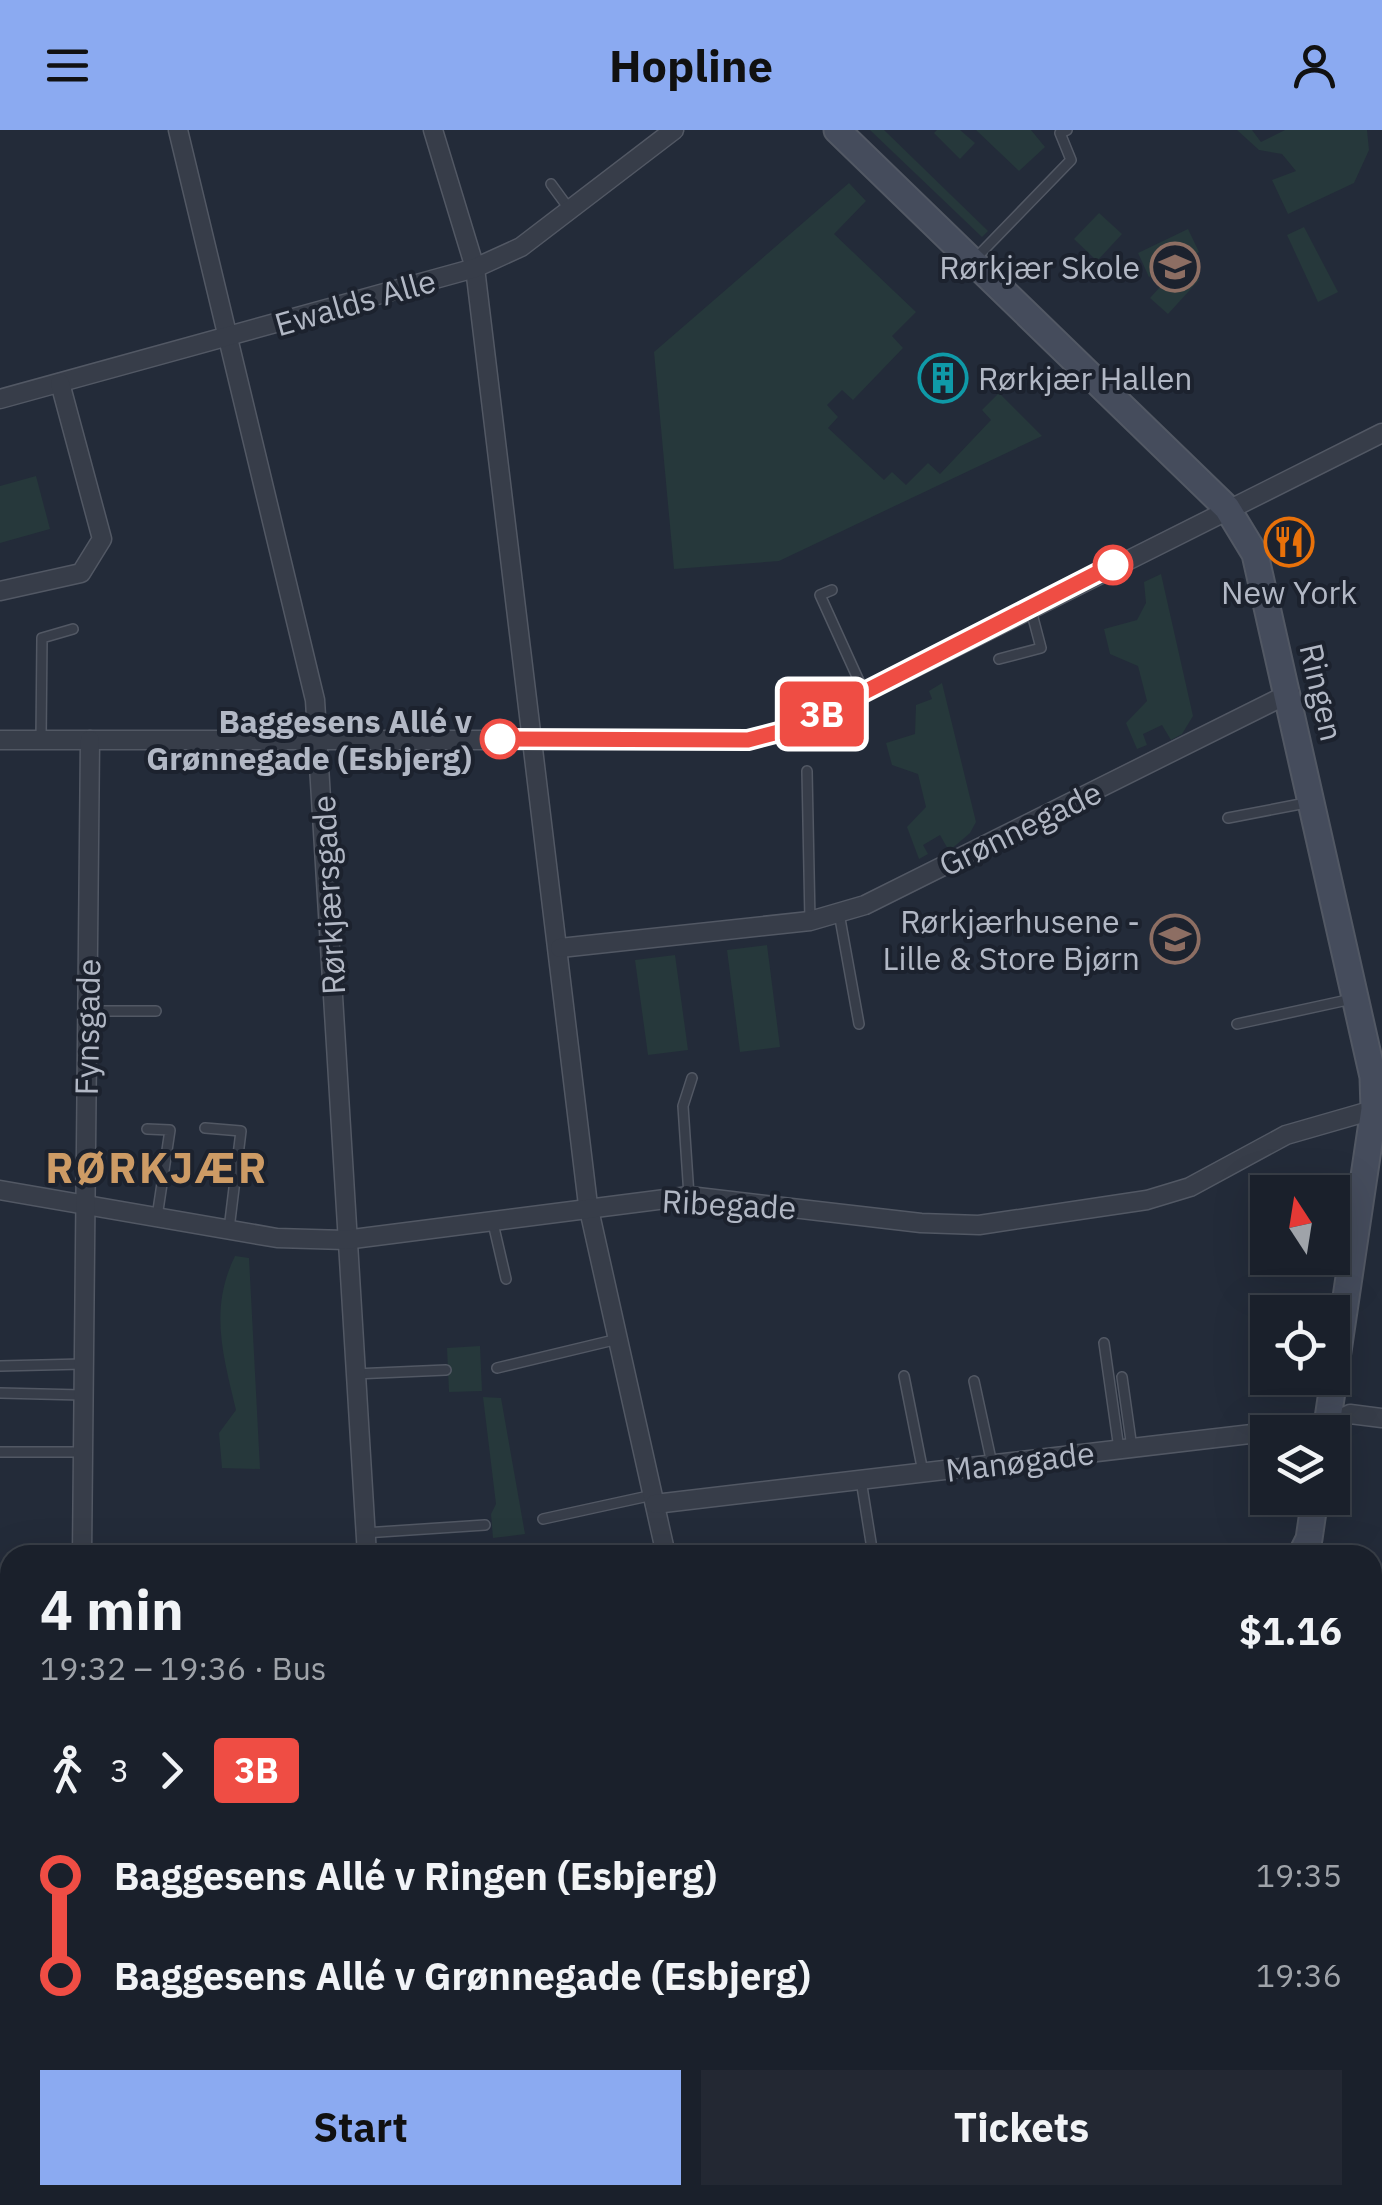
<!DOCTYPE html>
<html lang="en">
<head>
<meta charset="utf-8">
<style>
  :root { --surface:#1a202b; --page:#232833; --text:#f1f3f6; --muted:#9fa3a9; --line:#383e47; --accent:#8baaf1 }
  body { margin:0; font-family:"IBM Plex Sans",sans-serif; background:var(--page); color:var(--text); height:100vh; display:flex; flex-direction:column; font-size:38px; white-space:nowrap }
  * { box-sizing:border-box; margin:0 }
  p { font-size:32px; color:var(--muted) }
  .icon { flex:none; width:55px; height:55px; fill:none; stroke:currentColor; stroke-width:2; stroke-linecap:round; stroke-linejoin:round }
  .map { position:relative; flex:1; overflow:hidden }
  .drawer { position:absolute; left:0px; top:1415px; width:1382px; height:660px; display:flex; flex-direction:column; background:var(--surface); border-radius:30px 30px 0 0; box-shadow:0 10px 40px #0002,0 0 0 2px var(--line) }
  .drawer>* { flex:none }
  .badge { padding:0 20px; border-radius:8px; font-size:35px; line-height:65px }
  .needle { width:65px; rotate:348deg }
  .tools { position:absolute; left:1250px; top:1045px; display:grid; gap:20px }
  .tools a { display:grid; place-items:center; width:100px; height:100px; border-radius:0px; background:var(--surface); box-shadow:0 10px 40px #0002,0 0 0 2px var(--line); font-size:50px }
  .map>.badge { position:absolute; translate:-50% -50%; box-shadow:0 0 0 5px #fff }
  .legs { display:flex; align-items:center; gap:15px; height:110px; padding:0 40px; font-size:32px }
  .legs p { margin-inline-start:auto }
  .overview { display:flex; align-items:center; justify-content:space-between; height:170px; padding:0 40px }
  h1 { font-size:55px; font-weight:700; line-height:75px }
  .primary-button { display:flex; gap:20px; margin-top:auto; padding:20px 40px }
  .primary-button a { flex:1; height:115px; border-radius:0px; background:var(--accent); color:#111; font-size:40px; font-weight:700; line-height:115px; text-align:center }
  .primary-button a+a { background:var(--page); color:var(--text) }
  ul { padding:0 40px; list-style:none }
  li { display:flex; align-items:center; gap:35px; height:100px; font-size:38px }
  li i { display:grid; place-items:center; width:15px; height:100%; margin:0 12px; background:currentColor }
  li i::after { content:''; width:25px; height:25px; margin:-12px; border:8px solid; border-radius:50%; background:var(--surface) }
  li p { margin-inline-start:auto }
  li:first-child i { background:linear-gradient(#0000 50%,currentColor 0) }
  li:last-child i { background:linear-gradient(currentColor 50%,#0000 0) }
  header { display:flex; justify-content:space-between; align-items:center; height:130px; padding:0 40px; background:var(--accent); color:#111; font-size:45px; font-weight:700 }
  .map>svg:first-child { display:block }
  .green { fill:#26383b }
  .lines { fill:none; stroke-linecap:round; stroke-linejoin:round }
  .lane-casing { stroke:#525864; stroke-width:12 }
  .street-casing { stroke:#525864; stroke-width:21 }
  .secondary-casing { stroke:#525864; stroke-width:29 }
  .lane { stroke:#373d49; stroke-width:9 }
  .street { stroke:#373d49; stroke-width:18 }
  .secondary { stroke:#454c5c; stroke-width:25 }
  .line-1-casing { stroke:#fff; stroke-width:22 }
  .line-1 { stroke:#ef4d44; stroke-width:15 }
  .stop-1-dot { fill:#fff; stroke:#ef4d44; stroke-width:5 }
  .labels { text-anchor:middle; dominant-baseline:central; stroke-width:8; stroke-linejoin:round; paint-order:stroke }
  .poi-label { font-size:32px; fill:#b2b8c5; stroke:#1c222e; text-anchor:end }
  .street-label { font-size:32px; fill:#b2b8c5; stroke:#1c222e }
  .stop-label { font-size:32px; font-weight:bold; fill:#b2b8c5; stroke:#1c222e; text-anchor:end }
  .district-label { font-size:42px; font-weight:bold; letter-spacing:2.5px; fill:#cd9b65; stroke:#1c222e }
</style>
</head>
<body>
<header><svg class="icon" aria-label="menu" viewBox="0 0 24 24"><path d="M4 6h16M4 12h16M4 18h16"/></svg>Hopline<svg class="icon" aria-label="person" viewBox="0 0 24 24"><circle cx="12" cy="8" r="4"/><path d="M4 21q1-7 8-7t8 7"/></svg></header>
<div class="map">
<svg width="1382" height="2075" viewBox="0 0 1382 2075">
  <rect width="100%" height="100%" fill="#232b39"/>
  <!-- green -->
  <g class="green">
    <path d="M 870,0 L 884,0 L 988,101 L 982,107 Z"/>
    <path d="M 937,0 L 960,0 L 975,13 L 960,29 L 934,3 Z"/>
    <path d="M 976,0 L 1031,0 L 1045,17 L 1019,41 Z"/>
    <path d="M 1237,0 L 1252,0 L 1261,12 L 1285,0 L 1367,0 L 1369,20 L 1354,53 L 1288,84 L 1272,50 L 1296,41 L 1282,24 L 1259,20 Z"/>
    <path d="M 849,53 L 866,71 L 834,104 L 916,182 L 892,206 L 903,218 L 853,270 L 842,260 L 827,275 L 838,287 L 828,298 L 884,350 L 892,342 L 906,355 L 928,333 L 940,344 L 991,290 L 982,280 L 999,263 L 1042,306 L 779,431 L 674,439 L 654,222 Z"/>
    <path d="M 1099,83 L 1122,104 L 1097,131 L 1074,109 Z"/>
    <path d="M 1304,97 L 1338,162 L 1318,172 L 1287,105 Z"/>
    <path d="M 1188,99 L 1199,122 L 1149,147 L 1138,123 Z"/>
    <path d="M 1181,134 L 1199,150 L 1168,184 L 1150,168 Z"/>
    <path d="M 36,346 L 50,399 L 0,413 L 0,356 Z"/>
    <path d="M 1161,444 L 1193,586 L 1182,604 L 1171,610 L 1162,595 L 1143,604 L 1147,615 L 1137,619 L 1126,593 L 1147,571 L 1138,536 L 1110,524 L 1104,499 L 1137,490 L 1146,473 L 1144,452 Z"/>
    <path d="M 942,553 L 976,692 L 970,703 L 949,721 L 940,705 L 923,715 L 928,724 L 919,729 L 907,697 L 926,677 L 918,644 L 892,635 L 886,613 L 915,604 L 916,575 L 932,569 L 929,561 Z"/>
    <path d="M 767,815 L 780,917 L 740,922 L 727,820 Z"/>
    <path d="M 675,825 L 688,920 L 648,925 L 635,830 Z"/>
    <path d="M 235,1126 L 249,1128 L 260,1339 L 222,1338 L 219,1303 L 236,1280 C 223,1225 209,1179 235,1126 Z"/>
    <path d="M 480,1216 L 482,1261 L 449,1262 L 447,1218 Z"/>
    <path d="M 483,1267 L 501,1268 L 525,1404 L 493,1408 L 491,1384 L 496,1374 Z"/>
    <path d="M 1372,1495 L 1382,1501 L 1382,2031 L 1373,2031 Z"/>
  </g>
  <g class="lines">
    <!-- lane casing -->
    <g class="lane-casing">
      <g id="lane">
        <path d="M 551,54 L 570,80"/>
        <path d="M 975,129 L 1071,30 L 1060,3 L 1067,0"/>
        <path d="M 832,460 L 820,465 L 864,562"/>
        <path d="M 999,529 L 1041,518 L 1031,480"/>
        <path d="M 41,610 L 42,508 L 73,499"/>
        <path d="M 807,641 L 810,791"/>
        <path d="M 1228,688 L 1311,672"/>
        <path d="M 839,783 L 859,894"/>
        <path d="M 87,881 L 156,881"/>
        <path d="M 1237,894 L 1352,869"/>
        <path d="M 205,998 L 241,1001 L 229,1099"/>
        <path d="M 147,999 L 170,1000 L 157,1087"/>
        <path d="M 689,1066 L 683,976 L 692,948"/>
        <path d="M 492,1089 L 506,1149"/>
        <path d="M 1104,1213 L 1119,1319"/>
        <path d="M 0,1236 L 83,1234"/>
        <path d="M 497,1238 L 618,1209"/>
        <path d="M 354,1244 L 446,1240"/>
        <path d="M 904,1246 L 923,1342"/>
        <path d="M 1122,1247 L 1132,1318"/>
        <path d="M 974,1251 L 992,1334"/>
        <path d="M 0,1263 L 82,1265"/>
        <path d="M 0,1322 L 83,1322"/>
        <path d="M 861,1350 L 873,1425"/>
        <path d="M 543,1389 L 653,1365"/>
        <path d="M 364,1403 L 485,1395"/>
        <path d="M 10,1437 L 2,1448 L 2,1603 L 10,1612"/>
        <path d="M 48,2075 L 50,2067 L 81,2075"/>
        <path d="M 123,2075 L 126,2065"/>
        <path d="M 181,2075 L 185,2065"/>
        <path d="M 813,2075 L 833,2065"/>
      </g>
    </g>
    <!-- street casing -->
    <g class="street-casing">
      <g id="street">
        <path d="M 178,0 L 315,570 L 367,1425"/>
        <path d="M 433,0 L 475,138 L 588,1075 L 666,1425"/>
        <path d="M 0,269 L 475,138 L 521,117 L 674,0"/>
        <path d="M 0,461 L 81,443 L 102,409 L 60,253"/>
        <path d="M 0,610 L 748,610 L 794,598 L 1382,303"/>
        <path d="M 560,818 L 810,791 L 865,775 L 1290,563"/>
        <path d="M 0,1060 L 277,1108 L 345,1110 L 689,1066 L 921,1093 L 979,1095 L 1147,1070 L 1190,1057 L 1286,1005 L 1380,978"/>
        <path d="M 655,1374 L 1327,1295 L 1350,1284 L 1382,1288"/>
        <path d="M 82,1425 L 90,610"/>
        <path d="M 0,1701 L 10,1700"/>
        <path d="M 0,1988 L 10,1990"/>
        <path d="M 279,2065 L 315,2075"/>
      </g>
    </g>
    <!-- secondary casing -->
    <g class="secondary-casing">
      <g id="secondary">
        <path d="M 837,0 L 1227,378 L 1255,424 L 1373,947 L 1374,979 L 1326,1302"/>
        <path d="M 1301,1425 L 1309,1409 L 1315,1368"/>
        <path d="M 1372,2056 L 1382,2056"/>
        <path d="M 907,2065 L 909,2075"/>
        <path d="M 1111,2075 L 1190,2065"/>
        <path d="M 1333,2075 L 1352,2075"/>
      </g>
    </g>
    <!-- lane -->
    <use href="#lane" class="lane"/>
    <!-- street -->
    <use href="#street" class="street"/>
    <!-- secondary -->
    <use href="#secondary" class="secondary"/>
  </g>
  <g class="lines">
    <!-- line-1 casing -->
    <g class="line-1-casing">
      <path id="line-1" d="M 500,609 L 748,610 L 794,598 L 1113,435"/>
    </g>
    <!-- line-1 -->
    <use href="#line-1" class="line-1"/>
  </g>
  <!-- icons -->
  <defs>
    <g id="school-ring" transform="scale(2.5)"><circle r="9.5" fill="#1c222e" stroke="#8d6e63" stroke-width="1.5"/><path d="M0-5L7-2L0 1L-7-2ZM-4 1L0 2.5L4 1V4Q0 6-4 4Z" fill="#8d6e63"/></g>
    <g id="building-ring" transform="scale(2.5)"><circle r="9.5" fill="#1c222e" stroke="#0f9aa8" stroke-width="1.5"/><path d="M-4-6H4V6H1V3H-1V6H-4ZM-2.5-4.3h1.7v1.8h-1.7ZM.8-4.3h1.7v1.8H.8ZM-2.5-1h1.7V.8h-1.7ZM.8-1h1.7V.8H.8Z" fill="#0f9aa8"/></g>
    <g id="restaurant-ring" transform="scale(2.5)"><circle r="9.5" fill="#1c222e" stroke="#e8710a" stroke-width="1.5"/><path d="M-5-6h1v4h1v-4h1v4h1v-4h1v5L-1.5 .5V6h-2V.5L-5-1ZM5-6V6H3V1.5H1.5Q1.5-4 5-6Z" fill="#e8710a"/></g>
  </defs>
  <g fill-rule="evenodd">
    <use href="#school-ring" x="1175" y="137"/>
    <use href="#building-ring" x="943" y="248"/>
    <use href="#restaurant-ring" x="1289" y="412"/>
    <use href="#school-ring" x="1175" y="809"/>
  </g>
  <!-- markers -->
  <g class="stop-1-dot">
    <circle cx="1113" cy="435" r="18"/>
    <circle cx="500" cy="609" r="18"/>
  </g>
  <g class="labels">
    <!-- poi labels -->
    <g class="poi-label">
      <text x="1140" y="137">Rørkjær Skole</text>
      <text x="978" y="248" text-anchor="start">Rørkjær Hallen</text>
      <text x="1289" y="462" text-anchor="middle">New York</text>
      <text x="1140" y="791">Rørkjærhusene -<tspan x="1140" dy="37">Lille &amp; Store Bjørn</tspan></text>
    </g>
    <!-- street labels -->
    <g class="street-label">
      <text transform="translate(355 172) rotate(-16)">Ewalds Alle</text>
      <text transform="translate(1322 562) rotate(77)">Ringen</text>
      <text transform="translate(1020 698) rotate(-26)">Grønnegade</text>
      <text transform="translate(328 765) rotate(-93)">Rørkjærsgade</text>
      <text transform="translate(87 897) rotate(-89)">Fynsgade</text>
      <text transform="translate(729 1074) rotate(3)">Ribegade</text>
      <text transform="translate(1020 1331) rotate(-7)">Manøgade</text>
    </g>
    <!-- stop labels -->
    <g class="stop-label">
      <text x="472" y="591">Baggesens Allé v<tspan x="472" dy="37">Grønnegade (Esbjerg)</tspan></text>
    </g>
    <!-- district labels -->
    <g class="district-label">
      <text x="157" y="1037">RØRKJÆR</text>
    </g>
  </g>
</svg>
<div class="tools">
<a><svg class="needle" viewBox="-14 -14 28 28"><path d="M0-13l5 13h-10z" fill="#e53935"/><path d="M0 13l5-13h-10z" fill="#9fa3a9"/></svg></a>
<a><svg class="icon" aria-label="locate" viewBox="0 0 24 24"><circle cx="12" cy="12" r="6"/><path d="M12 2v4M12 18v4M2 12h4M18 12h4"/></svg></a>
<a><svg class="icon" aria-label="layers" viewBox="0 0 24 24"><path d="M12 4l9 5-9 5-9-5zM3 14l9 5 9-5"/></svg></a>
</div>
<b class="badge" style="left:822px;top:584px;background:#ef4d44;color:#fff">3B</b>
<section class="drawer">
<div class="overview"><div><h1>4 min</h1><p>19:32 – 19:36 · Bus</p></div><b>$1.16</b></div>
<div class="legs"><svg class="icon" aria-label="walk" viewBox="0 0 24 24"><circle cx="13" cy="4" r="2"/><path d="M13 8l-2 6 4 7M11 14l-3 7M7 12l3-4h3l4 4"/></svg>3<svg class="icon" aria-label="forward" viewBox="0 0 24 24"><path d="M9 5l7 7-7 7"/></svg><b class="badge" style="background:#ef4d44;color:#fff">3B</b></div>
<ul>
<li><i style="color:#ef4d44"></i><b>Baggesens Allé v Ringen (Esbjerg)</b><p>19:35</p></li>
<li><i style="color:#ef4d44"></i><b>Baggesens Allé v Grønnegade (Esbjerg)</b><p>19:36</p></li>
</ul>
<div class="primary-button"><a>Start</a><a>Tickets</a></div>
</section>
</div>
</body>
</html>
